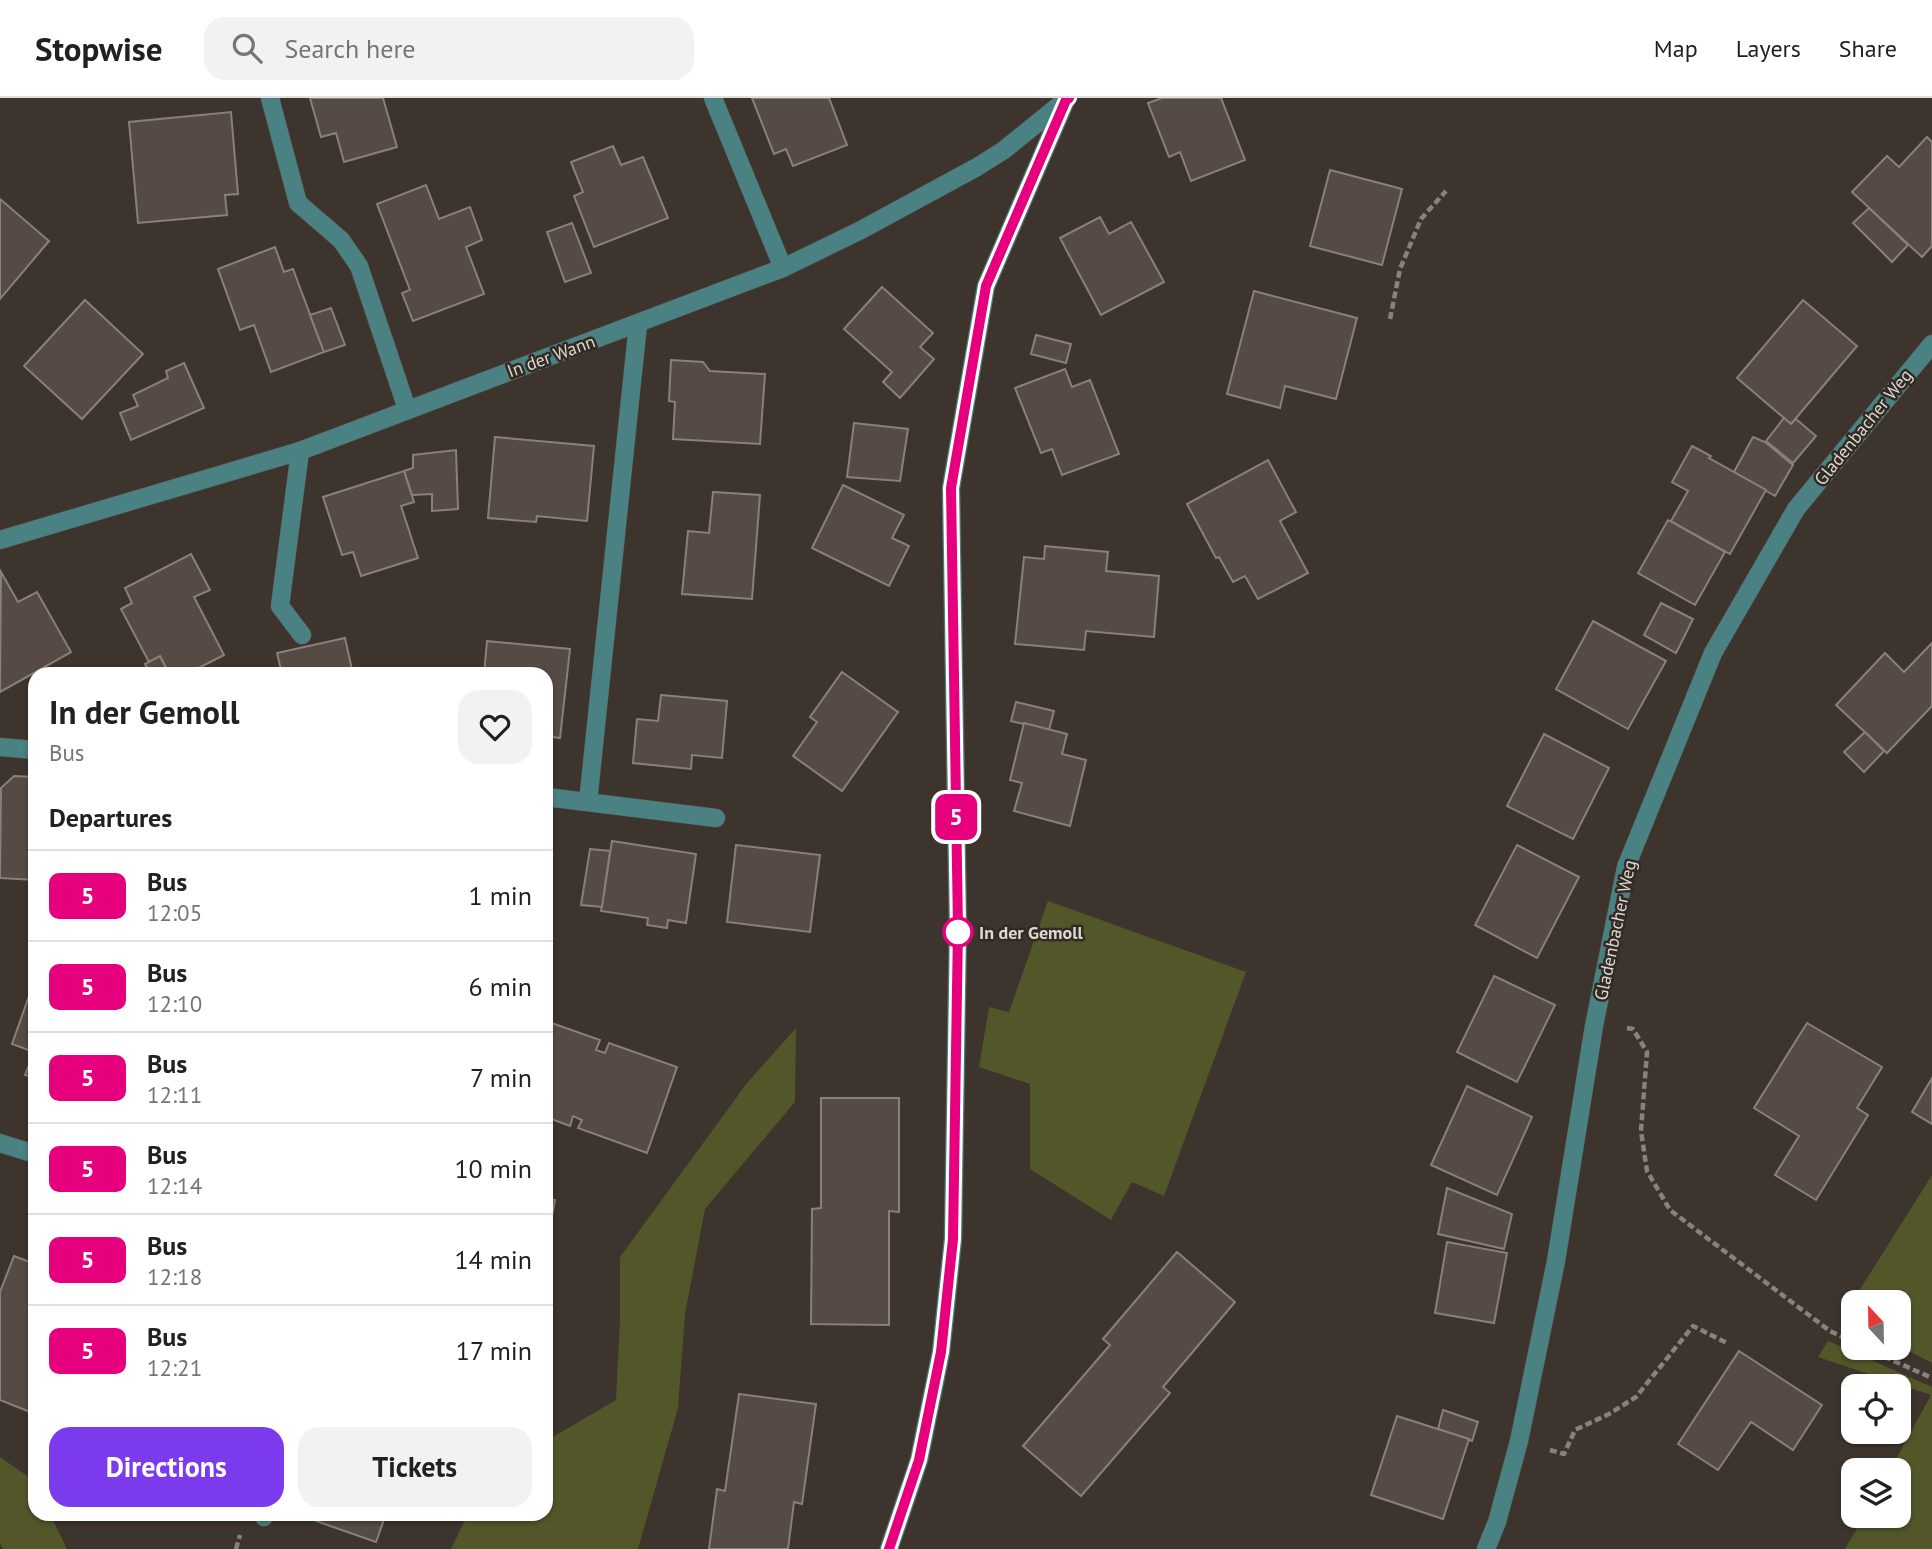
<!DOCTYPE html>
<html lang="en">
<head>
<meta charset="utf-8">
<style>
  :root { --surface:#fff; --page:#f2f2f2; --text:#202124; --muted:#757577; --line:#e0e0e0; --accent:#7c3aed }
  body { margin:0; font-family:"PT Sans",sans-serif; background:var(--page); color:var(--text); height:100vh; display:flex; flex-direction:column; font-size:26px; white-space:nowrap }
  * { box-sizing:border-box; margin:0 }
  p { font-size:23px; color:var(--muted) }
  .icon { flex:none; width:38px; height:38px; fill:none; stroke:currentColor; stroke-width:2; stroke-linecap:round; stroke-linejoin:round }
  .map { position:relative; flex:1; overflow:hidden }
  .sheet { position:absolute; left:28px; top:569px; width:525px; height:854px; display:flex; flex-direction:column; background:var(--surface); border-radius:21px; box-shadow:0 2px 5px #0004 }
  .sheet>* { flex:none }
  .badge { padding:0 14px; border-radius:10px; font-size:24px; line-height:46px }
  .needle { width:46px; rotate:338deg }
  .fabs { position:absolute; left:1841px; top:1192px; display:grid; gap:14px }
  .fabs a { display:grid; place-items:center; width:70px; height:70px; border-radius:14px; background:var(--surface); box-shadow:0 2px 5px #0004; font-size:35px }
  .map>.badge { position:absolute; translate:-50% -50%; box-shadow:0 0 0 4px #fff }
  h2 { padding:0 21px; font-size:26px; line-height:63px }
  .round { display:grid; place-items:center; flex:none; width:74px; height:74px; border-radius:21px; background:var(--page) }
  .overview { display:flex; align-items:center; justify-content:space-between; height:119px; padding:0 21px }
  h1 { font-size:33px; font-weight:700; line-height:52px }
  .button { display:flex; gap:14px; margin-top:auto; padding:14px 21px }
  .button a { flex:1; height:80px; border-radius:21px; background:var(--accent); color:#fff; font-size:28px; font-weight:700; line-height:80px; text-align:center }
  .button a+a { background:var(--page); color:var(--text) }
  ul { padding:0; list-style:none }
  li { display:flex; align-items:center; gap:21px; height:91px; padding:0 21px; border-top:2px solid var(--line) }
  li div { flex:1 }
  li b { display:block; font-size:26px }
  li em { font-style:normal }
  li .badge { min-width:77px; font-weight:700; text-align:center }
  header { display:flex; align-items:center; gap:42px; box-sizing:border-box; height:98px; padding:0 35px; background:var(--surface); border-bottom:2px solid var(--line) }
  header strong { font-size:33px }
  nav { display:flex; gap:38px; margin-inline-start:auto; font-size:24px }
  .search { width:490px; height:63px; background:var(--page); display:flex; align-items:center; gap:18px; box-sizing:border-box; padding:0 24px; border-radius:21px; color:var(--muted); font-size:26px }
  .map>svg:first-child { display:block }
  .green { fill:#525629 }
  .building { fill:#554a44; stroke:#8b7f79; stroke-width:2 }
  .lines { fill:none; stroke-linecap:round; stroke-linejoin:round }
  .minor-casing { stroke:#5a524b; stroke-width:19 }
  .path { stroke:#89827c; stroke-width:4.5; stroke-dasharray:7 3.5; stroke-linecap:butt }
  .minor { stroke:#4a8183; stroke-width:18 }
  .line-casing { stroke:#fff; stroke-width:16 }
  .line { stroke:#e6007e; stroke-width:10 }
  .stop-dot { fill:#fff; stroke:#e6007e; stroke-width:3.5 }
  .labels { text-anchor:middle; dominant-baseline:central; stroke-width:5; stroke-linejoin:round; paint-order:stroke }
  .street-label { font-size:18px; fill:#ded9d4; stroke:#322a23 }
  .stop-label { font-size:18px; font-weight:bold; fill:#ded9d4; stroke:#322a23; text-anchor:start }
</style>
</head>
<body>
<header>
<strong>Stopwise</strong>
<div class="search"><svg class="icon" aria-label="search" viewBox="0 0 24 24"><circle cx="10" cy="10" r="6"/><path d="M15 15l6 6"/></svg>Search here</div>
<nav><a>Map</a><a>Layers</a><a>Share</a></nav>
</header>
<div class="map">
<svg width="1932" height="1451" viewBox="0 0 1932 1451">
  <rect width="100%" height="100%" fill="#3d342d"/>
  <!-- green -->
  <g class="green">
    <path d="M 1048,803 L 1246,874 L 1164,1098 L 1132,1084 L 1111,1122 L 1030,1071 L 1030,986 L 979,969 L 989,909 L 1009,914 Z"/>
    <path d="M 796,930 L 795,1004 L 705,1111 L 685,1216 L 678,1310 L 638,1451 L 451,1451 L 468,1416 L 546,1416 L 546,1343 L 616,1302 L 620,1222 L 620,1159 L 747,985 Z"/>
    <path d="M 1932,1077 L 1932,1265 L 1899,1248 L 1899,1204 L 1853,1204 L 1853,1226 L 1842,1220 Z"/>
    <path d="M 1828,1243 L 1932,1289 L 1932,1451 L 1845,1451 L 1864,1418 L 1899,1418 L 1899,1372 L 1890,1372 L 1931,1297 L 1818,1259 Z"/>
    <path d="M 0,1359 L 33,1382 L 35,1416 L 50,1416 L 67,1451 L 3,1451 L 0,1445 Z"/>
  </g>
  <!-- building -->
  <g class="building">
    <path d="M 310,0 L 383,0 L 397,49 L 344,64 L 336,35 L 321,39 Z"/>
    <path d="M 752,0 L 829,0 L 847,47 L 793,68 L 786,51 L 774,56 Z"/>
    <path d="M 1162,0 L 1221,0 L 1245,62 L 1191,83 L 1180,54 L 1169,59 L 1148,5 Z"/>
    <path d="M 231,14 L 238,96 L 225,97 L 227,117 L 138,125 L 129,24 Z"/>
    <path d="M 1927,39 L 1932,44 L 1932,148 L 1922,159 L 1852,94 L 1887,58 L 1899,69 Z"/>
    <path d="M 613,48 L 621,67 L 643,59 L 668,120 L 594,149 L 574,98 L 583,94 L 571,64 Z"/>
    <path d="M 1330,72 L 1402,91 L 1382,167 L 1310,148 Z"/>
    <path d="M 426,87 L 439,121 L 470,109 L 482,142 L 466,149 L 484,196 L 413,223 L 402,195 L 410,192 L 377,106 Z"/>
    <path d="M 0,101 L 49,143 L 0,201 Z"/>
    <path d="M 1869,110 L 1908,147 L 1892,164 L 1853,125 Z"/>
    <path d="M 1100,119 L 1109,136 L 1131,124 L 1164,184 L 1101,217 L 1060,140 Z"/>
    <path d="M 572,125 L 591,175 L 565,184 L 547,134 Z"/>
    <path d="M 275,149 L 284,174 L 293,171 L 324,254 L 271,274 L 254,227 L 240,232 L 218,171 Z"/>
    <path d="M 882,189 L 933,235 L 920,249 L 934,261 L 900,300 L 883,284 L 892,274 L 844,231 Z"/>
    <path d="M 1254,193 L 1357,220 L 1336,301 L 1285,288 L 1280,310 L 1227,296 Z"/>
    <path d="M 85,202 L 143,256 L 82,321 L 24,268 Z"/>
    <path d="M 1803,202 L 1857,248 L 1791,326 L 1737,280 Z"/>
    <path d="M 331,210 L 345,247 L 324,254 L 310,217 Z"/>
    <path d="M 1036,237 L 1071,246 L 1066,265 L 1031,256 Z"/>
    <path d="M 671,262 L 703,264 L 710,273 L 765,276 L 760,346 L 673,341 L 675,304 L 669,303 Z"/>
    <path d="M 184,265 L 204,310 L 131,342 L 120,315 L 138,308 L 133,297 L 168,280 L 166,273 Z"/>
    <path d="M 1065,271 L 1072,289 L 1090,282 L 1119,356 L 1062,377 L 1052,351 L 1041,355 L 1015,290 Z"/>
    <path d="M 1784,320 L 1791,326 L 1796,321 L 1816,338 L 1793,365 L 1766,343 Z"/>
    <path d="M 854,325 L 908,331 L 900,383 L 847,379 Z"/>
    <path d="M 495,339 L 594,348 L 587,423 L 537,418 L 536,424 L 488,420 Z"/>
    <path d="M 1753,339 L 1765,344 L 1793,367 L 1775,398 L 1734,374 Z"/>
    <path d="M 1692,348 L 1711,358 L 1709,360 L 1766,392 L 1730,456 L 1671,423 L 1688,393 L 1672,384 Z"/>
    <path d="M 456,352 L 458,411 L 432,413 L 432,396 L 412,397 L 404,373 L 413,370 L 413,357 Z"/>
    <path d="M 1268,362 L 1296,414 L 1280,423 L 1308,475 L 1258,501 L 1245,478 L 1233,484 L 1219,459 L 1216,460 L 1187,406 Z"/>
    <path d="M 404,373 L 414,404 L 401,408 L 418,460 L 361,478 L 353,454 L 342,457 L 323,399 Z"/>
    <path d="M 843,387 L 904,417 L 892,440 L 909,448 L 889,488 L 812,450 Z"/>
    <path d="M 713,394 L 760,397 L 752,501 L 682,496 L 688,433 L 709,435 Z"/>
    <path d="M 1668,422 L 1725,454 L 1695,507 L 1638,475 Z"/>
    <path d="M 1045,448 L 1108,454 L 1106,473 L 1159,478 L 1154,539 L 1086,533 L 1084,552 L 1015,546 L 1024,459 L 1044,461 Z"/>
    <path d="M 191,456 L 210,492 L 194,499 L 224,557 L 187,576 L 169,576 L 160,558 L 149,564 L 121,511 L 132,505 L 125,490 Z"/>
    <path d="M 1,474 L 18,504 L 37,494 L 71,554 L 0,594 Z"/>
    <path d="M 1661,505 L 1693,521 L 1676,555 L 1644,537 Z"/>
    <path d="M 1593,523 L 1666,563 L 1628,631 L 1556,591 Z"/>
    <path d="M 345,540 L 353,576 L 282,576 L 277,555 Z"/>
    <path d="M 487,543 L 570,551 L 560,640 L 546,638 L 546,576 L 484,576 Z"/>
    <path d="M 1932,545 L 1932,608 L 1887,655 L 1836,607 L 1885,555 L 1904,574 Z"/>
    <path d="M 160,558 L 169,576 L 150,576 L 145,566 Z"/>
    <path d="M 842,574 L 898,614 L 842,693 L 793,658 L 817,624 L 810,619 Z"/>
    <path d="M 661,597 L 727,603 L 722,660 L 692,657 L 691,671 L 633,665 L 637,621 L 658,623 Z"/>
    <path d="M 1016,604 L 1054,613 L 1049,632 L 1011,623 Z"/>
    <path d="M 1024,625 L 1067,636 L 1062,656 L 1086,662 L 1070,728 L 1014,713 L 1022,685 L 1010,682 Z"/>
    <path d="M 1865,634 L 1884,653 L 1864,674 L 1844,654 Z"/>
    <path d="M 1544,636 L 1609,670 L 1573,741 L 1507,708 Z"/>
    <path d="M 14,678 L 35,679 L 35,782 L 0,780 L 1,690 Z"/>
    <path d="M 612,743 L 696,756 L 686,825 L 668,822 L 667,830 L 647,827 L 648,820 L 601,813 Z"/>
    <path d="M 736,747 L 820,757 L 810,834 L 727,824 Z"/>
    <path d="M 1517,747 L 1579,779 L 1537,860 L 1475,827 Z"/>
    <path d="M 590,751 L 610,753 L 602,809 L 581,807 Z"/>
    <path d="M 1494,878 L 1555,907 L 1517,984 L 1457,954 Z"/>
    <path d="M 35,881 L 35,980 L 25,977 L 34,954 L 12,946 Z"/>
    <path d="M 546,923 L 600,942 L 596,952 L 605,955 L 609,945 L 677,969 L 647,1055 L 578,1030 L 582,1022 L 573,1018 L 570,1028 L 546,1019 Z"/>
    <path d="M 1807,925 L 1882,969 L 1857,1010 L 1868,1017 L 1816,1102 L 1775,1077 L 1799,1038 L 1754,1010 Z"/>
    <path d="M 1932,980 L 1932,1026 L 1912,1014 Z"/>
    <path d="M 1467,988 L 1532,1019 L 1497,1097 L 1431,1067 Z"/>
    <path d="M 821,1000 L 899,1000 L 899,1114 L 889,1113 L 889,1227 L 811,1226 L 812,1111 L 821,1110 Z"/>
    <path d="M 1447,1090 L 1512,1116 L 1504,1151 L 1438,1136 Z"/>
    <path d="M 546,1100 L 555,1102 L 546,1149 Z"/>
    <path d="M 1447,1144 L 1507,1155 L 1494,1225 L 1435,1215 Z"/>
    <path d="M 1177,1154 L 1235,1204 L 1163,1289 L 1170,1295 L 1081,1398 L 1023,1348 L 1110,1247 L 1103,1241 Z"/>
    <path d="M 14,1158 L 35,1166 L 35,1316 L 0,1302 L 0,1194 Z"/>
    <path d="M 1739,1253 L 1822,1307 L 1793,1352 L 1751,1324 L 1718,1372 L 1678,1346 Z"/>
    <path d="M 739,1296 L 816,1306 L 802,1406 L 794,1404 L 788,1451 L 709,1451 L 717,1391 L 725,1393 Z"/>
    <path d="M 1443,1312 L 1478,1324 L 1472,1343 L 1438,1331 Z"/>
    <path d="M 1397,1318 L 1469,1341 L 1443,1421 L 1371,1397 Z"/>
    <path d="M 319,1416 L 386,1416 L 376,1444 L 316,1423 Z"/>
  </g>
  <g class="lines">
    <!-- minor casing -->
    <g class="minor-casing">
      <g id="minor">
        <path d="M 270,0 L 298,105 L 341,142 L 359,168 L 407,311"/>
        <path d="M 713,0 L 783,170"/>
        <path d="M 300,353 L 280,508 L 302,537"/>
        <path d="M 0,442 L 300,353 L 783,170 L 861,132 L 977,69 L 1004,52 L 1062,5"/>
        <path d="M 0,649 L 35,652"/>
        <path d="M 546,699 L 716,720"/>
        <path d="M 588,704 L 638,226"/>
        <path d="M 0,1045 L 35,1056"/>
        <path d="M 264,1419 L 265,1416"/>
        <path d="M 889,1451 L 919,1362 L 941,1254 L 953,1141 L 958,830 L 951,390 L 986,188 L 1066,2"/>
        <path d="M 1486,1451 L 1497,1424 L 1519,1343 L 1556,1163 L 1594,928 L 1626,769 L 1713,555 L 1796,411 L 1932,246"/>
      </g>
    </g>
    <!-- path -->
    <g class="path">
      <path d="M 1390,221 L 1400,171 L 1421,121 L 1446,93"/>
      <path d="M 1627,930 L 1633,931 L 1647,954 L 1641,1033 L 1647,1073 L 1670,1112 L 1830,1233 L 1853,1244"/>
      <path d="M 1865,1250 L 1932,1280"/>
      <path d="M 1550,1352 L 1564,1356 L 1575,1332 L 1609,1316 L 1636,1299 L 1693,1228 L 1727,1245"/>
      <path d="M 236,1451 L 240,1437"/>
    </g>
    <!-- minor -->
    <use href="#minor" class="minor"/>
  </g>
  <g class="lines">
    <!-- line casing -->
    <g class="line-casing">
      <path id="line" d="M 889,1451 L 919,1362 L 941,1254 L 953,1141 L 958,830 L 951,390 L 986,188 L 1066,2 L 1069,0"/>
    </g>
    <!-- line -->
    <use href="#line" class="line"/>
  </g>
  <!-- markers -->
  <circle class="stop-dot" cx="958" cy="834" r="14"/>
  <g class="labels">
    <!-- street labels -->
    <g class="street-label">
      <text transform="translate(551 258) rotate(-20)">In der Wann</text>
      <text transform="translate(1863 329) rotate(-51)">Gladenbacher Weg</text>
      <text transform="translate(1615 832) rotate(-78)">Gladenbacher Weg</text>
    </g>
    <!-- stop labels -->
    <g class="stop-label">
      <text x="979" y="834">In der Gemoll</text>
    </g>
  </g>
</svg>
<div class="fabs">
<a><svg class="needle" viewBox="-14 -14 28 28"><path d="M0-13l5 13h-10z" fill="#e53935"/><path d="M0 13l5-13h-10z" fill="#757577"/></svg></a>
<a><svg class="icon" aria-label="locate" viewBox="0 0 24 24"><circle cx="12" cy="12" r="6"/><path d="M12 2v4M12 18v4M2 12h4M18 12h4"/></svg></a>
<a><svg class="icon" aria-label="layers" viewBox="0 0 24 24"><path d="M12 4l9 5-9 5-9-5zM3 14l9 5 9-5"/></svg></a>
</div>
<b class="badge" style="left:956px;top:719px;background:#e6007e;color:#fff">5</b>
<section class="sheet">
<div class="overview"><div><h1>In der Gemoll</h1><p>Bus</p></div><a class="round"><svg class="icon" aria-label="heart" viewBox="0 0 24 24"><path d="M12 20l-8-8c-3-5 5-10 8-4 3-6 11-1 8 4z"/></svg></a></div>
<h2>Departures</h2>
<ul>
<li><span class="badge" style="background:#e6007e;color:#fff">5</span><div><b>Bus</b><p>12:05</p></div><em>1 min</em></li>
<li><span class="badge" style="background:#e6007e;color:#fff">5</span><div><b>Bus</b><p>12:10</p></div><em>6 min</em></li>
<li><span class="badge" style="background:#e6007e;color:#fff">5</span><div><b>Bus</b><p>12:11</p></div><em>7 min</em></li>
<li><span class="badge" style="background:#e6007e;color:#fff">5</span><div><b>Bus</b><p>12:14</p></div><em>10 min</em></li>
<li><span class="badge" style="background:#e6007e;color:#fff">5</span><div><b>Bus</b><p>12:18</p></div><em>14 min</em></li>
<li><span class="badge" style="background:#e6007e;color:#fff">5</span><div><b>Bus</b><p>12:21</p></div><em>17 min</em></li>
</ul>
<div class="button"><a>Directions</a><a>Tickets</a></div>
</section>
</div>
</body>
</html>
